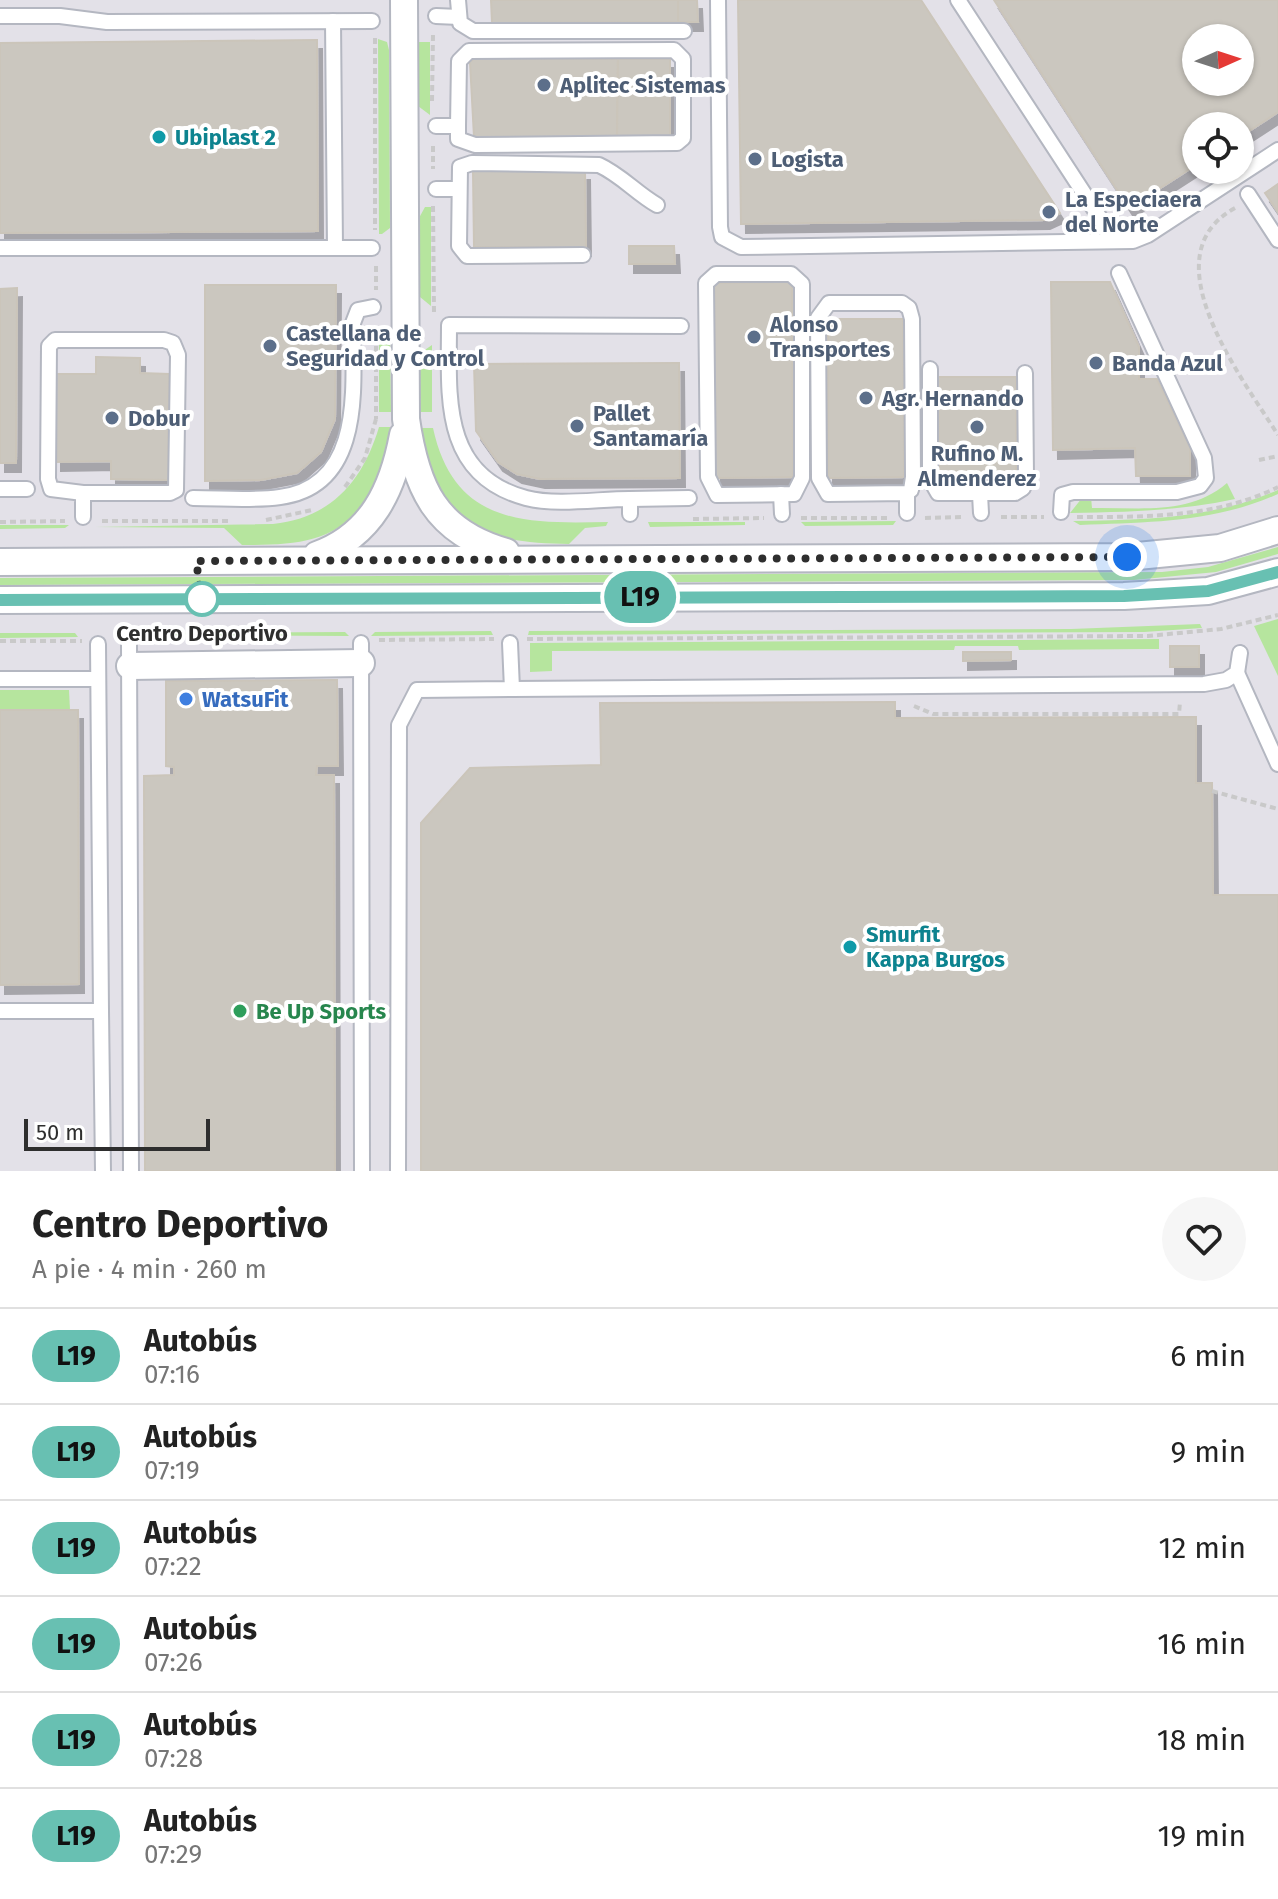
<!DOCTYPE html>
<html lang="es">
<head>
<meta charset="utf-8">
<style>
  :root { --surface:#fff; --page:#f6f6f6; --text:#222; --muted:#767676; --line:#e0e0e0 }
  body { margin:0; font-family:"Fira Sans",sans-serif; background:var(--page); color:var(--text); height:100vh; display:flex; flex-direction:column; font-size:30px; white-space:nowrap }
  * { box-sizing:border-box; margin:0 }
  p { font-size:26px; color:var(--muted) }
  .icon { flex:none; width:44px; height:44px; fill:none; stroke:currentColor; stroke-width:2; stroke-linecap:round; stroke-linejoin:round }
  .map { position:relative; height:1171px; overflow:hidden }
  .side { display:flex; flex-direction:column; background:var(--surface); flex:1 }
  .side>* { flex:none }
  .badge { padding:0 16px; border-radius:26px; font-size:28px; line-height:52px }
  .needle { width:52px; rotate:87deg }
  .controls { position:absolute; left:1182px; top:24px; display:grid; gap:16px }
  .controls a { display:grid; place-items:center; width:72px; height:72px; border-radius:50%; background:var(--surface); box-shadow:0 2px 6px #0004; font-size:40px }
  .scale { position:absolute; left:24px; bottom:20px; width:186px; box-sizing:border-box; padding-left:8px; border:4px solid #2e2e2e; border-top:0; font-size:22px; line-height:28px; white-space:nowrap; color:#2e2e2e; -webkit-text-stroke:6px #fff; paint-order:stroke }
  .you { position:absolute; width:40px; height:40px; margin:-20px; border:6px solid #fff; border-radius:50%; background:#1a73e8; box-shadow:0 0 0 12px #1a73e833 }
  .map>.badge { position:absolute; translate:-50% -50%; box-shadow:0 0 0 4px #fff }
  .round { display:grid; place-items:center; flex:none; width:84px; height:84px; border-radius:42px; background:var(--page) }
  .summary { display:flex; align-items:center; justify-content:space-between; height:136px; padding:0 32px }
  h1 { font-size:38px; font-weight:700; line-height:60px }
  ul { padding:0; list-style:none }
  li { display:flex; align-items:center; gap:24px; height:96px; padding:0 32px; border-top:2px solid var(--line) }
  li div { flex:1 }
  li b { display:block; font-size:30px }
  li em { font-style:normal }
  li .badge { min-width:88px; font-weight:700; text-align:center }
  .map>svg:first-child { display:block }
  .industrial { fill:#e3e1e8; fill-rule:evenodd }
  .green { fill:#b6e59e }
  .building { fill:#cbc7bf; stroke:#cbc5ba; stroke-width:2; fill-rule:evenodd; filter:url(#shadow) }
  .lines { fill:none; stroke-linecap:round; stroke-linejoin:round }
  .lane-casing { stroke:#b4b7c1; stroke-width:18 }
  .street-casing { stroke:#b4b7c1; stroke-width:30 }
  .path { stroke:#c9c9c9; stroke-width:4; stroke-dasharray:6 4; stroke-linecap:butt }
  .lane { stroke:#fff; stroke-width:14 }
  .street { stroke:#fff; stroke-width:26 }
  .line-casing { stroke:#fff; stroke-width:18 }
  .line { stroke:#68c0b2; stroke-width:12 }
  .walk { stroke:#2e2e2e; stroke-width:8; stroke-dasharray:0 14.4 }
  .service-dot { fill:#5c6f8a; stroke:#fff; stroke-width:3 }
  .culture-dot { fill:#0f9aa8; stroke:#fff; stroke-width:3 }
  .stop-dot { fill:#fff; stroke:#68c0b2; stroke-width:4 }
  .shop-dot { fill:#3f7fe0; stroke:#fff; stroke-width:3 }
  .leisure-dot { fill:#2e9e5b; stroke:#fff; stroke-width:3 }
  .labels { text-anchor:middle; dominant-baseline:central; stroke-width:8; stroke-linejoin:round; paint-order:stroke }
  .service-label { font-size:22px; font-weight:bold; fill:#4e5e75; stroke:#fff; text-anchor:start }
  .culture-label { font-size:22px; font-weight:bold; fill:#0d838f; stroke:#fff; text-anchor:start }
  .stop-label { font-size:22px; font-weight:bold; fill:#2e2e2e; stroke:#fff }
  .shop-label { font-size:22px; font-weight:bold; fill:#366cbe; stroke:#fff; text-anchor:start }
  .leisure-label { font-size:22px; font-weight:bold; fill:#27864d; stroke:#fff; text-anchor:start }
</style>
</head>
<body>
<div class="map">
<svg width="1278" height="1171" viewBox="0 0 1278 1171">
  <defs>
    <filter id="shadow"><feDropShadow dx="5" dy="9" stdDeviation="0" flood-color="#0004"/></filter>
  </defs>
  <rect width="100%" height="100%" fill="#efe9e1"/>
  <!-- industrial -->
  <path class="industrial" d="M 0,0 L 1278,0 L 1278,1171 L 0,1171 ZM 1196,38 L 1240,38 L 1240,82 L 1196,82 ZM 1196,126 L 1240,126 L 1240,170 L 1196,170 Z"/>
  <!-- green -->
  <g class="green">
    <path d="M 378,39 L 387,42 L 389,50 L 390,228 L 382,234 L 379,234 Z"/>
    <path d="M 418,42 L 430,42 L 430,115 L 418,106 Z"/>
    <path d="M 425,207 L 431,207 L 431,306 L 420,297 L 419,218 Z"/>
    <path d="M 379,326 L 390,331 L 391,412 L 379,412 Z"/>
    <path d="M 432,345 L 432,412 L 420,412 L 419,354 Z"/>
    <path d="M 379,427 L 390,427 C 392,450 385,466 374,486 C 344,543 301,545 242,545 L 224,528 L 95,527 L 273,524 C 331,518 363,481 379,427 Z"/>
    <path d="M 420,428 L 433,428 C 454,525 525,524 608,522 L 606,526 L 585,528 L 569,544 C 508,543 452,536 427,470 C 422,458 422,441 420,428 Z"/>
    <path d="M 1227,483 L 1235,499 C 1180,511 1126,512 1070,513 L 1082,498 L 1091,497 L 1092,508 C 1139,507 1189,516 1227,483 Z"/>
    <path d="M 1278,490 L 1278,494 C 1213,523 1149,522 1080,525 L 1073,521 C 1145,520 1211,519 1278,490 Z"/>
    <path d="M 896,521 L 893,525 L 805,526 L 801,522 Z"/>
    <path d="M 648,522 L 745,522 L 745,525 L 650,527 Z"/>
    <path d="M 0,525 L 69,525 L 65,528 L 0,529 Z"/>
    <path d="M 1278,547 L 1278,554 L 1216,572 L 1134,580 L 0,585 L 0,578 L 1162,572 L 1208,567 Z"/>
    <path d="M 1278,619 L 1278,676 L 1254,626 Z"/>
    <path d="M 1200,624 L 1202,628 L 1144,632 L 528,635 L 529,631 L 1071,629 Z"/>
    <path d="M 491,631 L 493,635 L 371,636 L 375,632 Z"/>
    <path d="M 345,632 L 349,636 L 145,635 L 148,633 Z"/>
    <path d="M 75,633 L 78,637 L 0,638 L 0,633 Z"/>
    <path d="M 1159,639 L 1159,649 L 1147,649 L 1019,650 L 1018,646 L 955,646 L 954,650 L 552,651 L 552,671 L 530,672 L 530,643 Z"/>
    <path d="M 0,690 L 69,690 L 70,710 L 0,710 Z"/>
  </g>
  <!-- building -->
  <g class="building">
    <path d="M 491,0 L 678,0 L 678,22 L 492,23 Z"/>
    <path d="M 678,0 L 697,0 L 698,22 L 678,22 Z"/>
    <path d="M 738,0 L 921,0 L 1060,213 L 1045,220 L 741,224 Z"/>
    <path d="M 994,0 L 1278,0 L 1278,112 L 1240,137 L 1240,126 L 1196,126 L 1196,165 L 1129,208 ZM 1196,38 L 1240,38 L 1240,82 L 1196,82 Z"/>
    <path d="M 317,40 L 318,231 L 0,233 L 0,43 Z"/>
    <path d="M 475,58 L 618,59 L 617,137 L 474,137 L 470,62 Z"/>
    <path d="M 618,59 L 670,59 L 670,138 L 617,137 Z"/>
    <path d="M 473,171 L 585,171 L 586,247 L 474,247 Z"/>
    <path d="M 1278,184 L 1278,212 L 1265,193 Z"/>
    <path d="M 629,246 L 674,246 L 675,264 L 629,264 Z"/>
    <path d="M 792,282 L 793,477 L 716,478 L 714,283 Z"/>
    <path d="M 1051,282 L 1110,282 L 1139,347 L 1139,379 L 1157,379 L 1190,447 L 1190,476 L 1136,476 L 1135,448 L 1053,450 Z"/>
    <path d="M 205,285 L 336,285 L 335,419 L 321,452 L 297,473 L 261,480 L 205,481 Z"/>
    <path d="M 17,288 L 16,463 L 0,463 L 0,289 Z"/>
    <path d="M 828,319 L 903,319 L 904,477 L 828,478 Z"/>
    <path d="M 96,357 L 140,358 L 140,373 L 169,374 L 168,480 L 111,479 L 111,461 L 56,462 L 56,374 L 96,374 Z"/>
    <path d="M 679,363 L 680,478 L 540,479 L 517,474 L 498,462 L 476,431 L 474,364 Z"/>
    <path d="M 938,377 L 1016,377 L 1016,477 L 939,477 Z"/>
    <rect x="1170" y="646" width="29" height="21"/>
    <path d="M 963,652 L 1011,652 L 1011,660 L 963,661 Z"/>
    <path d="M 337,680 L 338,766 L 317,766 L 316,775 L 334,775 L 335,1171 L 145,1171 L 144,776 L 174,775 L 174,767 L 166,766 L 166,681 Z"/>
    <path d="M 895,702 L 895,718 L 1196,717 L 1196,783 L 1212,783 L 1213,895 L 1278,895 L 1278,1171 L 421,1171 L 421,823 L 470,768 L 601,765 L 600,703 Z"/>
    <path d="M 0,710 L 78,710 L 79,984 L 0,985 Z"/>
  </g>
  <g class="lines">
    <!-- lane casing -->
    <g class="lane-casing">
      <g id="lane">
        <path d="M 458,0 L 460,23 L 473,31 L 684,31"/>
        <path d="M 718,0 L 720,227 L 722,237 L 741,247 L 1133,241 L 1148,235 L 1278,150"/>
        <path d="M 958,0 L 1115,241"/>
        <path d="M 0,16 L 60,16 L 107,22 L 372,21"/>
        <path d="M 436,16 L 459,17"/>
        <path d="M 333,21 L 335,248"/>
        <path d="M 436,126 L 458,126 L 459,61 L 469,51 L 674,50 L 683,59 L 683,138 L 677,143 L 475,145 L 458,139 L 458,126"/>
        <path d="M 436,189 L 458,189"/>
        <path d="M 1248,194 L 1278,240"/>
        <path d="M 0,248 L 372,248"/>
        <path d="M 583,255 L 467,256 L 459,246 L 460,167 L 472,163 L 599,165 C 621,175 636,193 657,205"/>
        <path d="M 716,274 L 791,274 L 802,284 L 802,478 L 794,494 L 717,495 L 708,477 L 706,283 Z"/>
        <path d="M 930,369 L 930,479 L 938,493 L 1015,493 L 1023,488 L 1026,476 L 1025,373"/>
        <path d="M 0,489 L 27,489"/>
        <path d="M 83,493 L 51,489 L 48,479 L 49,346 L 55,340 L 164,340 L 173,343 L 178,355 L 176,490 L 170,493 L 83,493 L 83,517"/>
        <path d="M 907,493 L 911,490 L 913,477 L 912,319 L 909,308 L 902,303 L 829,303 L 818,318 L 819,478 L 828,494 L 907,493 L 907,513"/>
        <path d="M 781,494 L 782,514"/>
        <path d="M 980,494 L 981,513"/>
        <path d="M 193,498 C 222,498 252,501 280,497 C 365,486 353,385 353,323 L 358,310 L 373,307"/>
        <path d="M 630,499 L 689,498"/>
        <path d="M 1061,512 L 1062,495 L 1073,492 L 1177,492 L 1200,486 L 1206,478 L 1204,458 L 1119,273"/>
        <path d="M 630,514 L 630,499 C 598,499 557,506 526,498 C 440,475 449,395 449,325 L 681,326"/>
        <path d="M 361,643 L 362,1171"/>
        <path d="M 129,644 L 131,1171"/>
        <path d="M 1237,673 L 1278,764"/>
        <path d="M 0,679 L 97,679"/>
        <path d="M 512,689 L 1204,684 L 1226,680 L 1237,673 L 1240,653"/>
        <path d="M 0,1011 L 101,1011 L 98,644"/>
        <path d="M 101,1011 L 103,1171"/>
        <path d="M 398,1171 L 399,725 L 417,690 L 512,689 L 510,643"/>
      </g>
    </g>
    <!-- street casing -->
    <g class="street-casing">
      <g id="street">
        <path d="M 404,0 L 406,419 C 416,488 435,532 506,552"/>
        <path d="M 317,555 C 372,535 393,489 403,435"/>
        <path d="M 0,562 L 1127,557 L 1220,548 L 1278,530"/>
        <path d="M 0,600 L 1124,596 L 1208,591 L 1278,572"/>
        <path d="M 130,666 L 361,663"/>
      </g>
    </g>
    <!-- path -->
    <g class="path">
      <path d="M 375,38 L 375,230"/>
      <path d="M 432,101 L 433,34"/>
      <path d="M 433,146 L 433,169"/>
      <path d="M 433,206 L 434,313"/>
      <path d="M 1235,208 C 1147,256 1243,379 1278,435"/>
      <path d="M 376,266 L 376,290"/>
      <path d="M 376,326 L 376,419"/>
      <path d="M 1259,460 L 1278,456"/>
      <path d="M 345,487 L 365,458 L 376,419 L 380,419"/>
      <path d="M 1001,517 L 1044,517"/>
      <path d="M 1077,517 C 1145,517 1216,518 1278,487"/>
      <path d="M 801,518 L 888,518"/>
      <path d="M 925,518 L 964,517"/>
      <path d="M 693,519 L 764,518"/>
      <path d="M 266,520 L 312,510"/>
      <path d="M 102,521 L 229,521"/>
      <path d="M 0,522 L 65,521"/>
      <path d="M 527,639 L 1148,636 L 1221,629 L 1278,615"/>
      <path d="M 379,640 L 494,639"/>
      <path d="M 0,641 L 82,641"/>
      <path d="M 914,706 L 933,714 L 1179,714 L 1180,702"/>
      <path d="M 1212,791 L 1278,809"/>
    </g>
    <!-- lane -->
    <use href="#lane" class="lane"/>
    <!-- street -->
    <use href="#street" class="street"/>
  </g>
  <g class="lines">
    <!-- line casing -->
    <g class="line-casing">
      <path id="line" d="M 0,600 L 1124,596 L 1208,591 L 1278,572"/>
    </g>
    <!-- line -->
    <use href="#line" class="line"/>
    <!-- walk -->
    <path class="walk" d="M 202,599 L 196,561 L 1127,557"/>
  </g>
  <!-- markers -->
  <g class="service-dot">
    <circle cx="544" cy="85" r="8"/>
    <circle cx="755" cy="159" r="8"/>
    <circle cx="1049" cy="212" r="8"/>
    <circle cx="754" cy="337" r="8"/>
    <circle cx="270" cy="346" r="8"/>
    <circle cx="1096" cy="363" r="8"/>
    <circle cx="866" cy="398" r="8"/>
    <circle cx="112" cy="418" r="8"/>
    <circle cx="577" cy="426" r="8"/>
    <circle cx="977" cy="427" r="8"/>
  </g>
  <g class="culture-dot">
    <circle cx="159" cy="137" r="8"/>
    <circle cx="850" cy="947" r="8"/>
  </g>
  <circle class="stop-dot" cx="202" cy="599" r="16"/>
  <circle class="shop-dot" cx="186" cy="699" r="8"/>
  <circle class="leisure-dot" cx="240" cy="1011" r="8"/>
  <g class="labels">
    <!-- service labels -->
    <g class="service-label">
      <text x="560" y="85">Aplitec Sistemas</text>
      <text x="771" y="159">Logista</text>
      <text x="1065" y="199">La Especiaera<tspan x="1065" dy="25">del Norte</tspan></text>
      <text x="770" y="324">Alonso<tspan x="770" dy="25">Transportes</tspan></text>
      <text x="286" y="333">Castellana de<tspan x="286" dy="25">Seguridad y Control</tspan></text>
      <text x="1112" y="363">Banda Azul</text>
      <text x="882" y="398">Agr. Hernando</text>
      <text x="593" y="413">Pallet<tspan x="593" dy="25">Santamaría</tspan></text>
      <text x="128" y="418">Dobur</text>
      <text x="977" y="453" text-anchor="middle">Rufino M.<tspan x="977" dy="25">Almenderez</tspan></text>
    </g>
    <!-- culture labels -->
    <g class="culture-label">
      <text x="175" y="137">Ubiplast 2</text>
      <text x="866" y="934">Smurfit<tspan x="866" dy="25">Kappa Burgos</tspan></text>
    </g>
    <!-- stop labels -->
    <g class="stop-label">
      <text x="202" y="633">Centro Deportivo</text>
    </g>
    <!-- shop labels -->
    <g class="shop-label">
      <text x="202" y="699">WatsuFit</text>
    </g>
    <!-- leisure labels -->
    <g class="leisure-label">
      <text x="256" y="1011">Be Up Sports</text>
    </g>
  </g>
</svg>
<div class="controls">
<a><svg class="needle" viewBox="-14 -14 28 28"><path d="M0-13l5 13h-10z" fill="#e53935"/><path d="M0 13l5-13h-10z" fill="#767676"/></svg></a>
<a><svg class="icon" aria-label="locate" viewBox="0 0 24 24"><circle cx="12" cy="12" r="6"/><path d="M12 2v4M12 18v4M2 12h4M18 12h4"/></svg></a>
</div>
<div class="scale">50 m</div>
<div class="you" style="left:1127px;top:557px"></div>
<b class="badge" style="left:640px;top:597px;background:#68c0b2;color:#111">L19</b>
</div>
<section class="side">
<div class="summary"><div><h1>Centro Deportivo</h1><p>A pie · 4 min · 260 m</p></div><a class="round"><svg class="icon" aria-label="heart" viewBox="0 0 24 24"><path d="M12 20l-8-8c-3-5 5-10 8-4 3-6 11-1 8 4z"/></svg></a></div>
<ul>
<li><span class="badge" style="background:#68c0b2;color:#111">L19</span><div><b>Autobús</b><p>07:16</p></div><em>6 min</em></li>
<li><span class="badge" style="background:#68c0b2;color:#111">L19</span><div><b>Autobús</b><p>07:19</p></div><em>9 min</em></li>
<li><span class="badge" style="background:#68c0b2;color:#111">L19</span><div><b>Autobús</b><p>07:22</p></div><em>12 min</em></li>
<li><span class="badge" style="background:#68c0b2;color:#111">L19</span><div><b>Autobús</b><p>07:26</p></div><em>16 min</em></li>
<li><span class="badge" style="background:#68c0b2;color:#111">L19</span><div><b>Autobús</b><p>07:28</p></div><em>18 min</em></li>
<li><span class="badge" style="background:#68c0b2;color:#111">L19</span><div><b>Autobús</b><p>07:29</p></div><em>19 min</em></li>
</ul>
</section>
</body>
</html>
